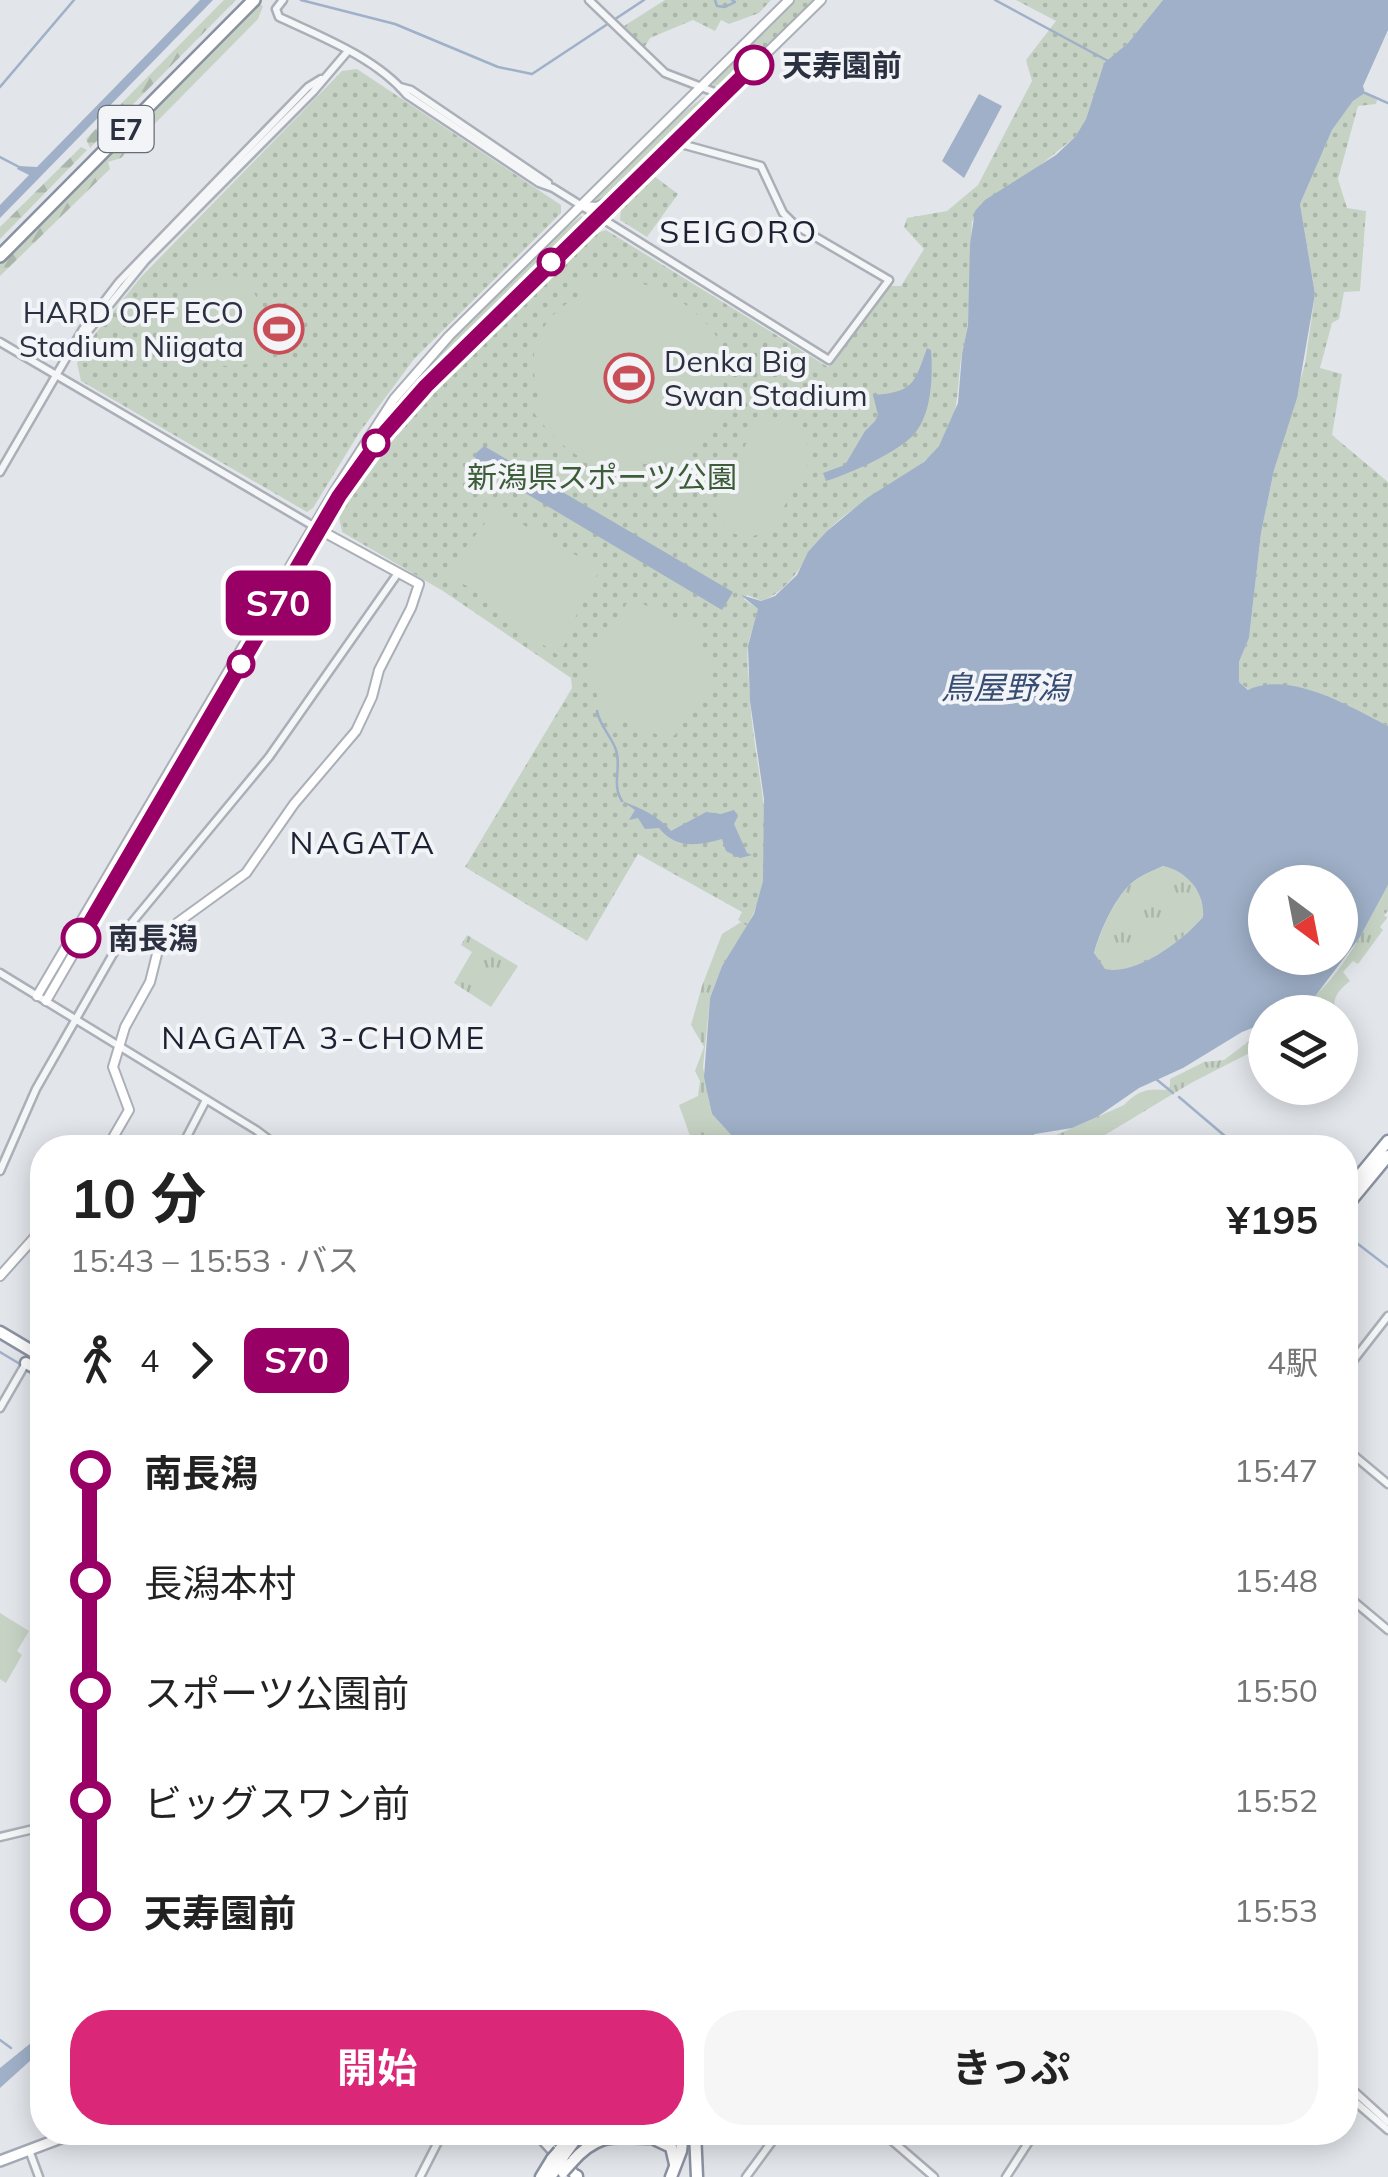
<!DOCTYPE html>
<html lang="ja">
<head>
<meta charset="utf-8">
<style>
  :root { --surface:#fff; --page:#f6f6f6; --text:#222; --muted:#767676; --accent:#db2777 }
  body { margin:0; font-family:Mulish,"Noto Sans JP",sans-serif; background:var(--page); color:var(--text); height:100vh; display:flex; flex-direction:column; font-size:38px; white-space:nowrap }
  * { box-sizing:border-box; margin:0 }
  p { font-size:32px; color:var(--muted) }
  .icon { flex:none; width:55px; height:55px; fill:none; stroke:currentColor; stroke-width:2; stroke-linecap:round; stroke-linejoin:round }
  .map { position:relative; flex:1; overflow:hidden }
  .sheet { position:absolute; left:30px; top:1135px; width:1328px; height:1010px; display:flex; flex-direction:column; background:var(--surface); border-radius:40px; box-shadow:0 5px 25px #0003 }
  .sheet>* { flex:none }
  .badge { padding:0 20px; border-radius:15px; font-size:35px; line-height:65px }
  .needle { width:65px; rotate:148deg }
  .controls { position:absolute; left:1248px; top:865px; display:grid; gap:20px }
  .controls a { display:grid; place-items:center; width:110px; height:110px; border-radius:50%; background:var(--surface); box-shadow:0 5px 25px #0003; font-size:50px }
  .map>.badge { position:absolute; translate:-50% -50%; box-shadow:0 0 0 5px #fff }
  .legs { display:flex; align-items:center; gap:15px; height:110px; padding:0 40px; font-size:32px }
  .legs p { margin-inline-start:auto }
  .overview { display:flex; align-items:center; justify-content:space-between; height:170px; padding:0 40px }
  h1 { font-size:55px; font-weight:700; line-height:75px }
  .button { display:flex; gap:20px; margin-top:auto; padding:20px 40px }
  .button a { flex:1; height:115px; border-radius:40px; background:var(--accent); color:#fff; font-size:40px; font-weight:700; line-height:115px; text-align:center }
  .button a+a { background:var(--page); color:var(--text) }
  ul { padding:0 40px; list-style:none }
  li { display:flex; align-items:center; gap:35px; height:110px; font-size:38px }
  li i { display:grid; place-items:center; width:15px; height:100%; margin:0 12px; background:currentColor }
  li i::after { content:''; width:25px; height:25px; margin:-12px; border:8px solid; border-radius:50%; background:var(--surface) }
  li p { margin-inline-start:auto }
  li:first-child i { background:linear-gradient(#0000 50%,currentColor 0) }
  li:last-child i { background:linear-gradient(currentColor 50%,#0000 0) }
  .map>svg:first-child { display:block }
  .grass { fill:url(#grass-tufts) }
  .forest { fill:url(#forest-firs) }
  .park { fill:url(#park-dots) }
  .pitch { fill:#c6d3c4 }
  .water { fill:#9fb0c8; fill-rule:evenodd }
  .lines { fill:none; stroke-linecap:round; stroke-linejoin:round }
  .stream { stroke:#9fb0c8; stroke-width:2.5 }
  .tertiary-casing { stroke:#abafb7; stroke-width:11 }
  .secondary-casing { stroke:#abafb7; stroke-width:12 }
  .primary-casing { stroke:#a2a8b5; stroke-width:14 }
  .trunk-casing { stroke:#8a91a0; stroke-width:15 }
  .motorway-casing { stroke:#8a91a0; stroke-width:16 }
  .tertiary { stroke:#f5f6f8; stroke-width:6 }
  .secondary { stroke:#fff; stroke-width:8 }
  .primary { stroke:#fff; stroke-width:9 }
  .trunk { stroke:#fff; stroke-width:10 }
  .motorway { stroke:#fff; stroke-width:11 }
  .trunk-bridge-casing { stroke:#8a91a0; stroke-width:15; stroke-linecap:butt }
  .trunk-bridge { stroke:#fff; stroke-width:10 }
  .line-1-casing { stroke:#fff; stroke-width:22 }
  .line-1 { stroke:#906; stroke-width:15 }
  .stop-1-dot { fill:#fff; stroke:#906; stroke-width:5 }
  .labels { text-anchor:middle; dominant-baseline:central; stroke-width:8; stroke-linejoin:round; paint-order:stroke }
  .shield { fill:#f2f4f7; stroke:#676c78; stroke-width:2.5 }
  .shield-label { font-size:28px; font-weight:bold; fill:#2b3141 }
  .stop-label { font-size:30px; font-weight:bold; fill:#2b3141; stroke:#f2f4f7; text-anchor:start }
  .poi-label { font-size:30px; fill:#2b3141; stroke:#f2f4f7; text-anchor:end }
  .park-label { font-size:30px; fill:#3d5c39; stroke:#f2f4f7 }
  .neighbourhood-label { font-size:32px; letter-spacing:2.5px; fill:#1d2232; stroke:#f2f4f7 }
  .water-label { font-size:32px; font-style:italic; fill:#374d73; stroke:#f2f4f7 }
</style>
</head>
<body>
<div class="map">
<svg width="1388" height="2177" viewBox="0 0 1388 2177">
  <defs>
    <pattern id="grass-tufts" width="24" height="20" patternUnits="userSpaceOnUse" patternTransform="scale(2.5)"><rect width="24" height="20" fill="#c6d3c4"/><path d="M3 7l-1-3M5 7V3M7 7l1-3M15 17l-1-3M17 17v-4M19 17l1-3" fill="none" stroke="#aab6aa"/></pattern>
    <pattern id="forest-firs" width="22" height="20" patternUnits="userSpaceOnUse" patternTransform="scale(2.5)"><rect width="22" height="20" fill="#c6d3c4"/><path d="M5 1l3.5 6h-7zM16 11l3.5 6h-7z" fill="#aab6aa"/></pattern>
    <pattern id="park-dots" width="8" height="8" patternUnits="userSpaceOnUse" patternTransform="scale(2.5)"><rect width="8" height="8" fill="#c6d3c4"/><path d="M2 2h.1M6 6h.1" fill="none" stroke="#aab6aa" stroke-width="1.8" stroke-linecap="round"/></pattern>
  </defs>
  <rect width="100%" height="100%" fill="#e2e5ea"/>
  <!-- grass -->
  <g class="grass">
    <path d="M 1164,866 C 1187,871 1205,892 1203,917 C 1183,940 1137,976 1105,970 L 1094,954 C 1100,932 1115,896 1134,881 C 1143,874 1153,871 1164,866 Z"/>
    <path d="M 1388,885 L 1388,911 L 1384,915 L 1387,918 L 1380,927 L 1383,930 L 1358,964 L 1353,961 L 1343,972 L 1350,981 C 1339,990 1331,998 1336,1012 L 1293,1012 C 1339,985 1363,931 1388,885 Z"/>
    <path d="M 741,922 L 747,926 L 722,966 L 710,998 L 703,1067 L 712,1114 L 742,1147 L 694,1147 L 679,1105 L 698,1096 L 700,1081 L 695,1071 L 704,1047 L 691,1025 L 702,986 L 722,934 Z"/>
    <path d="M 467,935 L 518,966 L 491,1007 L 454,983 L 472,952 L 461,945 Z"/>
    <path d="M 1265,1029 L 1265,1045 L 1191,1083 L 1085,1147 L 1029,1147 L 1124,1105 C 1138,1091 1146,1088 1166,1090 L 1170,1086 L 1170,1079 L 1204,1062 L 1224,1060 Z"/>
  </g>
  <!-- forest -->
  <g class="forest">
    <path d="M 224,0 L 236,0 L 90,148 L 86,139 Z"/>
    <path d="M 257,3 L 263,6 L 258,19 L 121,158 L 108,162 L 110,169 L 0,276 L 0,262 Z"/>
    <path d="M 81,147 L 87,150 L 0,239 L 0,227 Z"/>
  </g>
  <!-- park -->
  <g class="park">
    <path d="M 665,0 L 771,0 L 759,13 L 729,24 L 721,20 L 715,31 L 693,20 L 650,38 L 644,48 L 624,26 Z"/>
    <path d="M 795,0 L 814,0 L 731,79 L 712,87 L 716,77 Z"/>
    <path d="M 1016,0 L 1163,0 L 1128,43 L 1104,63 L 1086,119 L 1075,137 L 972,221 C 970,254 971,288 968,321 C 967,334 963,346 961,359 C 956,397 960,429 928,458 C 899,486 858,500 828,530 C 805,554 795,588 762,601 L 747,595 L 744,599 L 758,609 C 757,622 750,633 748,646 C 746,661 750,683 750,699 C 754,773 786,858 747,926 L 738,920 L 742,912 L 638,854 L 587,941 L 465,867 L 572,688 L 571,678 L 443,591 L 342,532 L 339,517 C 396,405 502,321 591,235 L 606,230 L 828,367 L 890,286 L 901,286 L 924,249 L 904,227 L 907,218 L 947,211 L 978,185 L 1032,81 L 1026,60 L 1056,21 Z"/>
    <path d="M 357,69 L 561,205 L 561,213 L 414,359 L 359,433 L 313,508 L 307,512 L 81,381 L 77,363 L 95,334 L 141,277 L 342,71 Z"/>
    <path d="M 1365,93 L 1377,100 L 1376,104 L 1358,106 L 1338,179 L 1347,208 L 1366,211 L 1360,291 L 1344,292 L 1339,319 L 1332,323 L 1320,368 L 1342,374 L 1332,435 L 1388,482 L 1388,726 C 1345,705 1297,676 1249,690 L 1239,682 L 1239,662 L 1249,638 L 1261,533 L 1274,470 L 1305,364 L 1315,294 L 1300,204 L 1332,130 L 1353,101 Z"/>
    <path d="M 704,97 L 708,98 L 708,103 L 607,200 L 595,205 C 595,203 594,200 595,197 C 600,183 688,107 704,97 Z"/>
    <path d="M 654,176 L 678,194 L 647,237 L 620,220 L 621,208 Z"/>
    <path d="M 581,216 L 585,219 L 581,228 L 420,388 L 343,485 L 384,417 L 449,339 L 541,249 Z"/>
  </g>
  <!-- pitch -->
  <g class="pitch">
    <path d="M 231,275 L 248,281 C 274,325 278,380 209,363 C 200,361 187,358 181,350 C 170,336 175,312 184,298 C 195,281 212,275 231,275 Z"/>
    <path d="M 598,279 C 647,277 689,298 717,337 L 709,344 C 747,406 710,466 638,464 L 636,476 C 591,472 557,446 532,410 L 543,402 C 521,356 539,313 585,294 L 582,282 Z"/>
    <path d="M 760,419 L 767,423 C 798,414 815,441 806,470 L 765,538 L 759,534 L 748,538 L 726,531 L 715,512 L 715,500 Z"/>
    <path d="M 496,509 L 600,569 L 575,618 L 574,629 L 558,655 L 500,615 L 497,601 L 453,579 L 449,571 C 463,548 480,531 496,509 Z"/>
    <path d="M 638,601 L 656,611 L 659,617 L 672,623 L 679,620 L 694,624 L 711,671 L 711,687 L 706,697 L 687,708 L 675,735 L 665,739 L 630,720 L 615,721 C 613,719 605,712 603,710 C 595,697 585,650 599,640 C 604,637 610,636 614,633 L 621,612 L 628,602 Z"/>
    <path d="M 0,1613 L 29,1631 L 17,1651 L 22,1655 L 6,1683 L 0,1679 Z"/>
  </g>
  <!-- water -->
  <g class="water">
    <path d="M 200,0 L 213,0 L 0,218 L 0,205 L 29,175 L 17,169 L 19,166 L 37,167 Z"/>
    <path d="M 1163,0 L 1388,0 L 1388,30 L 1363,86 L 1365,93 L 1353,101 L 1332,130 L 1300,204 L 1315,294 L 1297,398 L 1274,470 L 1261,533 L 1249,638 L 1239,662 L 1239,682 L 1248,690 C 1291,670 1350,707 1388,726 L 1388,885 L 1360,937 L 1310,1003 L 1293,1012 L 1265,1012 L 1265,1023 L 1242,1032 L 1183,1068 L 1139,1088 L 1097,1117 L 1072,1128 L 1035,1134 L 1016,1147 L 742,1147 L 712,1114 L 704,1077 L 710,998 L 722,966 L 754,914 L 763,881 L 764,799 L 750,701 L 748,646 L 758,609 L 741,595 L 761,601 L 775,596 L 797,575 L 808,552 L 827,531 L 867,498 L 924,462 L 939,446 L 958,403 L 962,354 L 968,325 L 970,244 L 975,211 L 985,200 L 1056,155 L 1075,137 L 1086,119 L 1104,63 L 1128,43 ZM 1163,866 C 1187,871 1205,892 1203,917 C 1183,940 1137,976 1105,969 L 1094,953 C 1100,931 1115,896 1134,881 C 1143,874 1153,871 1163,866 ZM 1265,882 L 1340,882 L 1340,958 L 1265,958 Z"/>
    <path d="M 979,94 L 1002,106 L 964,178 L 942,161 Z"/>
    <path d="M 927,348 L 931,350 C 933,375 932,413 915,433 C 901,451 849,474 826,481 L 823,473 L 845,465 L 865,431 L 875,421 L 878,415 L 873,395 C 913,392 914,385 927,348 Z"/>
    <path d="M 484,446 L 733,592 L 722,610 L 480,466 L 474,455 Z"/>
    <path d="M 622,801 C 640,808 659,816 671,831 L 706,812 L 721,814 L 734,810 L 738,816 L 734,824 L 747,853 L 752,855 L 740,858 L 726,851 L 722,839 C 698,846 676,849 659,828 L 645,829 L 638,818 L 629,820 L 635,810 Z"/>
    <path d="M 42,2034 L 42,2050 L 0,2088 L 0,2068 Z"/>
  </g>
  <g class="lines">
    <!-- stream -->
    <g class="stream">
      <path d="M 301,0 L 395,24 L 498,67 L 532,74 L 644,0"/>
      <path d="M 715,0 L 717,6 L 725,7 L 735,2 L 732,0"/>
      <path d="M 995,0 L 1108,61"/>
      <path d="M 0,87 L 74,0"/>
      <path d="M 1365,93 L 1388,103"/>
      <path d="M 0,157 L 21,168"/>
      <path d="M 597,711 C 600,727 611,735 616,750 C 622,768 611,784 622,801"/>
      <path d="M 1156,1079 L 1173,1093"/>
      <path d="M 1179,1097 L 1239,1148"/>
      <path d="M 1345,1234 L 1388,1267"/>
      <path d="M 0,1352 L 20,1364"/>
      <path d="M 0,2040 L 11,2048"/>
    </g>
    <!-- tertiary casing -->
    <g class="tertiary-casing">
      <g id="tertiary">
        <path d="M 283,0 L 276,9 L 279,17 C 322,37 376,58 407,95 L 539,183 L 553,188 L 829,360 L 889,280 L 795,225 L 783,213 L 761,166 L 674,142"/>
        <path d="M 589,0 L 665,73 L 722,95"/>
        <path d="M 400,87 L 411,90 L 548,183"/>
        <path d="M 80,341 L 145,261 L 313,92 L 348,51"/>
        <path d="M 0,342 L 315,527"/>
        <path d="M 0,472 L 83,329 L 119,282 L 308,87 L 321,79"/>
        <path d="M 0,973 L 256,1130 L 280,1148"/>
        <path d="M 181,1148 L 206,1100"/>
        <path d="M 0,1171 L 36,1089 L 129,926 L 269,757 L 398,573"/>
        <path d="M 40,1346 L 42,1344"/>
        <path d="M 1345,1371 L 1388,1316"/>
        <path d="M 0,1408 L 26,1363"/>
        <path d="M 1345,1448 L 1388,1484"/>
        <path d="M 1345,1594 L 1388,1630"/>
        <path d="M 0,1837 L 42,1827"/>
        <path d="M 1345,2083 L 1388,2122"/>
        <path d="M 1345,2093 L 1388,2130"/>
        <path d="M 882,2132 L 934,2177"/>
        <path d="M 29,2150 L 39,2177"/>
        <path d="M 420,2177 L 443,2132"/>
        <path d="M 746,2177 L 779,2132"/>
        <path d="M 1006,2177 L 1035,2132"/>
      </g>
    </g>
    <!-- secondary casing -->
    <g class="secondary-casing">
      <g id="secondary">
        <path d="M 581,206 L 597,207 L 610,201"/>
        <path d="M 37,996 L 334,492 L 394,399 L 449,336 L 789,0"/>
        <path d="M 46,1001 L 339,496 L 382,436 L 426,386 L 821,0"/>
        <path d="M 107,1148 L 129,1110 L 113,1067 L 125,1027 L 150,982 L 160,942 L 177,923 L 246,873 L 294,804 L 356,731 L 372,697 L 379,670 L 411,608 L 419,584 L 320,530"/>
        <path d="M 0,1276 L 42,1229"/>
      </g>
    </g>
    <!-- primary casing -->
    <g class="primary-casing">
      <g id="primary">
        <path d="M 536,2132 L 577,2177"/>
        <path d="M 0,2161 L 77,2132"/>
      </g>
    </g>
    <!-- trunk casing -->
    <g class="trunk-casing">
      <g id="trunk">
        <path d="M 1345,1193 L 1388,1141"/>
        <path d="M 1345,1208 L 1388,1156"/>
        <path d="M 0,1332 L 42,1357"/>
        <path d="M 26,1363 L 42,1372"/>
        <path d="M 695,2132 L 697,2177"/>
        <path d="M 656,2140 L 671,2147 L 675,2164"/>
        <path d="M 559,2151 L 572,2132"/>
        <path d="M 564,2155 L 581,2132"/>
        <path d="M 571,2163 C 611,2117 635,2150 677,2132"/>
        <path d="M 541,2177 L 552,2159"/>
        <path d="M 550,2177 L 558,2166"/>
        <path d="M 576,2177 L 577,2176"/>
        <path d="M 671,2177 L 681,2151 L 683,2132"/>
      </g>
    </g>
    <!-- motorway casing -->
    <g class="motorway-casing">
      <path id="motorway" d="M 0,256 L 254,0"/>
    </g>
    <!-- tertiary -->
    <use href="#tertiary" class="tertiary"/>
    <!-- secondary -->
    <use href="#secondary" class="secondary"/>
    <!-- primary -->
    <use href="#primary" class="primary"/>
    <!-- trunk -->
    <use href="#trunk" class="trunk"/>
    <!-- motorway -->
    <use href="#motorway" class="motorway"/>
    <!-- trunk-bridge casing -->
    <g class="trunk-bridge-casing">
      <g id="trunk-bridge">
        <path d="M 552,2159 L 559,2151"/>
        <path d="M 558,2166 L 564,2155"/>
        <path d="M 563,2172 L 571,2163"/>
      </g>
    </g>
    <!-- trunk-bridge -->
    <use href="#trunk-bridge" class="trunk-bridge"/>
  </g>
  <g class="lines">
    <!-- line-1 casing -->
    <g class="line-1-casing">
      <path id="line-1" d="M 81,938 L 339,496 L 382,436 L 426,386 L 754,65"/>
    </g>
    <!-- line-1 -->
    <use href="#line-1" class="line-1"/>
  </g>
  <!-- icons -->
  <defs>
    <g id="stadium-ring" transform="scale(2.5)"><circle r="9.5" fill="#f2f4f7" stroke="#c84e57" stroke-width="1.5"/><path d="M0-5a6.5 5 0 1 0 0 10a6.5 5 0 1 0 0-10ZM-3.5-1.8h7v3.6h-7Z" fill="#c84e57"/></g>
  </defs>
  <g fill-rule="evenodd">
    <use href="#stadium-ring" x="279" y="329"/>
    <use href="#stadium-ring" x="629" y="378"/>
  </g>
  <!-- markers -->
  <g class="stop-1-dot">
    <circle cx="754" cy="65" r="18"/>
    <circle cx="551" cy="262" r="12"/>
    <circle cx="376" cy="443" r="12"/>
    <circle cx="241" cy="664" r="12"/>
    <circle cx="81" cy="938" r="18"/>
  </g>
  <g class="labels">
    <!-- shield labels -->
    <rect class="shield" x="98.5" y="106" width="55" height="46" rx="8"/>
    <g class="shield-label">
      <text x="126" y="129">E7</text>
    </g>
    <!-- stop labels -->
    <g class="stop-label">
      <text x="782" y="65">天寿園前</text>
      <text x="108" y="938">南長潟</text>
    </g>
    <!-- poi labels -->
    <g class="poi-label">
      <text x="244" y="312">HARD OFF ECO<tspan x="244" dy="34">Stadium Niigata</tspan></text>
      <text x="664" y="361" text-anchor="start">Denka Big<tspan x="664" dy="34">Swan Stadium</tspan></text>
    </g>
    <!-- park labels -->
    <g class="park-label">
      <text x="602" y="477">新潟県スポーツ公園</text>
    </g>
    <!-- neighbourhood labels -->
    <g class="neighbourhood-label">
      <text x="739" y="231">SEIGORO</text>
      <text x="363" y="842">NAGATA</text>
      <text x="324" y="1037">NAGATA 3-CHOME</text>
    </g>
    <!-- water labels -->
    <g class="water-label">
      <text x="1005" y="687">鳥屋野潟</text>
    </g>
  </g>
</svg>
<div class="controls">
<a><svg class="needle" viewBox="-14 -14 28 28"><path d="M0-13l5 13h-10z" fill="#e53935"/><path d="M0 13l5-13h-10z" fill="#767676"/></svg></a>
<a><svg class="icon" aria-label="layers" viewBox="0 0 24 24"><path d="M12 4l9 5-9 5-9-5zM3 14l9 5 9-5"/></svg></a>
</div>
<b class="badge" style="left:278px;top:603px;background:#906;color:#fff">S70</b>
<section class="sheet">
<div class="overview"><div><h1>10 分</h1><p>15:43 – 15:53 · バス</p></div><b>¥195</b></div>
<div class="legs"><svg class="icon" aria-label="walk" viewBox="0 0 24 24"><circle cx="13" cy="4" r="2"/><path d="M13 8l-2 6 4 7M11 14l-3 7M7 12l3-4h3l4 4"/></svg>4<svg class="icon" aria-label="forward" viewBox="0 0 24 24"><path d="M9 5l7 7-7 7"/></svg><b class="badge" style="background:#906;color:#fff">S70</b><p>4駅</p></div>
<ul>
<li><i style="color:#906"></i><b>南長潟</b><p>15:47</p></li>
<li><i style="color:#906"></i><span>長潟本村</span><p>15:48</p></li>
<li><i style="color:#906"></i><span>スポーツ公園前</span><p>15:50</p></li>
<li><i style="color:#906"></i><span>ビッグスワン前</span><p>15:52</p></li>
<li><i style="color:#906"></i><b>天寿園前</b><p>15:53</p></li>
</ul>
<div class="button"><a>開始</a><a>きっぷ</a></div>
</section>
</div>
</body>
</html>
